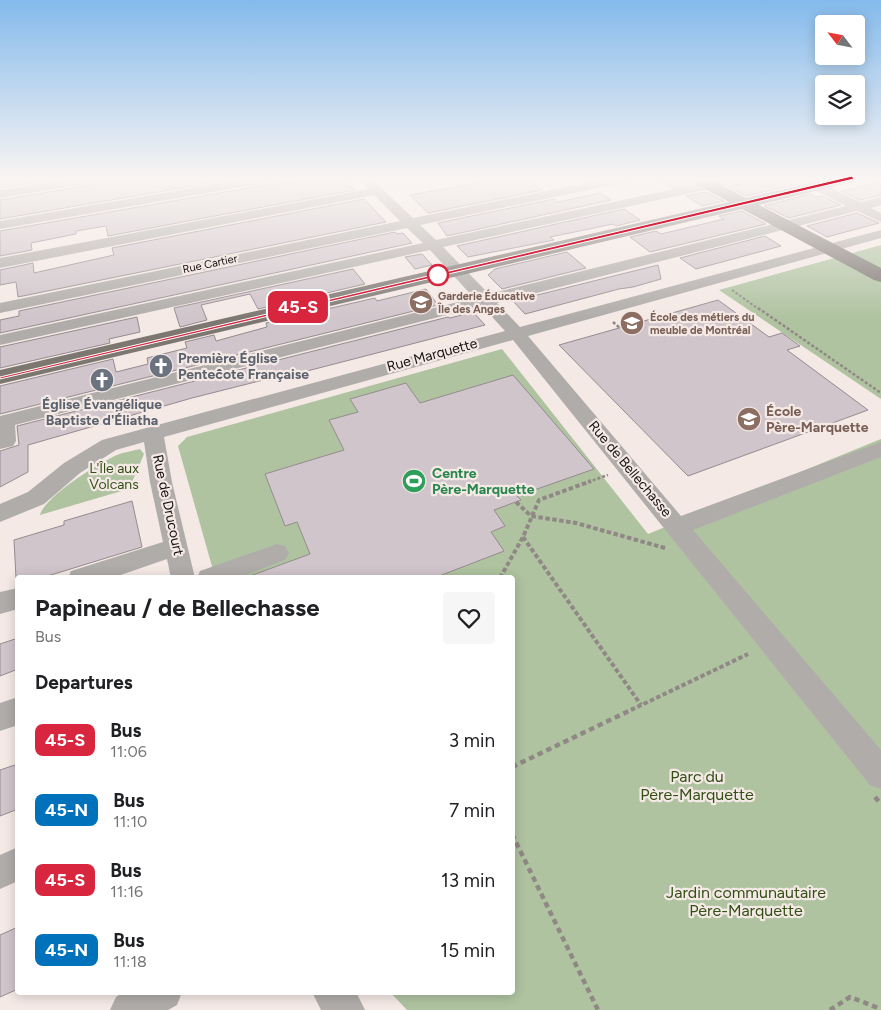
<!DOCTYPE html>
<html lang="en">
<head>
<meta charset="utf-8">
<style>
  :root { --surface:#fff; --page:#f6f6f6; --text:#202124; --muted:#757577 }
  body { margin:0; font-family:Figtree,sans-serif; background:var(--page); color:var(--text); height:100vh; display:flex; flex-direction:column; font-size:19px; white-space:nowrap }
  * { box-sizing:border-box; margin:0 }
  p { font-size:16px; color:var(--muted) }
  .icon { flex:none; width:28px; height:28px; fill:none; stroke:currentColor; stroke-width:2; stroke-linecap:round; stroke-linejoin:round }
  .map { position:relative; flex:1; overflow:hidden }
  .drawer { position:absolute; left:15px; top:575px; width:500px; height:420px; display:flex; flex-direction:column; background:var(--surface); border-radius:5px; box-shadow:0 2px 12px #0003 }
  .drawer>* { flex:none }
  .badge { padding:0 10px; border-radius:8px; font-size:18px; line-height:32px }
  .needle { width:32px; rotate:302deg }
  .tools { position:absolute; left:815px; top:15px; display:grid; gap:10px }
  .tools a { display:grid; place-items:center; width:50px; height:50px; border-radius:5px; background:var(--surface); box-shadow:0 2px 12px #0003; font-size:25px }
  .map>.badge { position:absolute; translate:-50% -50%; box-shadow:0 0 0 2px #fff }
  h2 { padding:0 20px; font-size:19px; line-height:45px }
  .round { display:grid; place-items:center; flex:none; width:52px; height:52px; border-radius:5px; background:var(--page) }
  .head { display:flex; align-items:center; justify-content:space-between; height:85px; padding:0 20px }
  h1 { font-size:24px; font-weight:700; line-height:38px }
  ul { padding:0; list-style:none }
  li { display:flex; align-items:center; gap:15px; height:70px; padding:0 20px }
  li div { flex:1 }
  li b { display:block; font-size:19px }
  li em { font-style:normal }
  li .badge { min-width:55px; font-weight:700; text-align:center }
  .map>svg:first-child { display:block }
  .green { fill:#afc3a0 }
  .building { fill:#d0c5ca; stroke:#958b90 }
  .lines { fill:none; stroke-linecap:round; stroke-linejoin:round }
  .path-far3 { stroke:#908885; stroke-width:2; stroke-dasharray:2.5 2; stroke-linecap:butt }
  .path-far2 { stroke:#908885; stroke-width:2.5; stroke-dasharray:3 2; stroke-linecap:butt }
  .path-far1 { stroke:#908885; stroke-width:4; stroke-dasharray:4.5 2.5; stroke-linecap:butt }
  .path { stroke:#908885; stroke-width:4.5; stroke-dasharray:5.5 4; stroke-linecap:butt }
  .minor { fill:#b0aca9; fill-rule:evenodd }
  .major { fill:#7d7772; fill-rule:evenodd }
  .line { fill:#d7263d; stroke:#fff }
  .stop-dot { fill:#fff; stroke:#d7263d; stroke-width:2.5 }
  .labels { text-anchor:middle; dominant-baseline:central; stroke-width:4.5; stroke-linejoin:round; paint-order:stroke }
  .far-street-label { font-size:11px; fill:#14100f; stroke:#f4e9e5 }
  .far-education-label { font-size:11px; font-weight:bold; fill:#785e54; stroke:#f4e9e5; text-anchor:start }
  .street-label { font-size:14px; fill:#14100f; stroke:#f4e9e5 }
  .worship-label { font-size:14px; font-weight:bold; fill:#5b616d; stroke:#f4e9e5; text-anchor:start }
  .education-label { font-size:14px; font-weight:bold; fill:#785e54; stroke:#f4e9e5; text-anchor:start }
  .park-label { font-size:14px; fill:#324f15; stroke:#f4e9e5 }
  .leisure-label { font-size:14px; font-weight:bold; fill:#27864d; stroke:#f4e9e5; text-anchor:start }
  .near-park-label { font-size:16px; fill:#324f15; stroke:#f4e9e5 }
</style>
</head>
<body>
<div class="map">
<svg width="881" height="1010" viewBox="0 0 881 1010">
  <rect width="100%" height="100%" fill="#f4e9e5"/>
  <!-- green -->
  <g class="green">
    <path d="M 881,245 L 881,399 L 719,290 Z"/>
    <path d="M 502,349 L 648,534 L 881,439 L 881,1010 L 407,1010 L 391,993 L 512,992 L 512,578 L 215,577 L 178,446 L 187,437 Z"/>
    <path d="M 140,449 L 144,454 L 132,482 L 125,490 L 40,515 C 45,496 99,463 117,455 C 124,452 133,451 140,449 Z"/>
  </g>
  <!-- building -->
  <g class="building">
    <path d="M 0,178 L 66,178 L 0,188 Z"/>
    <path d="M 106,178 L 240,178 L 0,219 L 0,200 L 98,184 Z"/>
    <path d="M 318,178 L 343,178 L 354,190 L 108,236 L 106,226 L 76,231 L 76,234 L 31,243 L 32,250 L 0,256 L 0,231 L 271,184 L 276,181 L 276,185 Z"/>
    <path d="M 504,178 L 525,178 L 542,190 L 428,213 L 410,195 Z"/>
    <path d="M 656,178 L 686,178 L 691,183 L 672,188 Z"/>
    <path d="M 749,178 L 789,178 L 790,184 L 793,185 L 746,196 L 728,187 L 741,184 Z"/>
    <path d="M 881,182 L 881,195 L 860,200 L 841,191 Z"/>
    <path d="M 706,192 L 724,201 L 702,206 L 686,196 Z"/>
    <path d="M 600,193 L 611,200 L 447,236 L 438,223 L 554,199 L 558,202 Z"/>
    <path d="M 810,194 L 816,197 L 822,196 L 841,205 L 789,218 L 764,206 Z"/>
    <path d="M 364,199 L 386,222 L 18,297 L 16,282 L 0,285 L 0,270 L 33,263 L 34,273 L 114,255 L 112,248 Z"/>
    <path d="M 624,209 L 640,220 L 616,226 L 613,224 L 589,229 L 550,237 L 554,240 L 468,257 L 457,246 Z"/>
    <path d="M 742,211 L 766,224 L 650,252 L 630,237 L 656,231 L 661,234 L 724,219 L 719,216 Z"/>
    <path d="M 857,213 L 879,223 L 827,237 L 807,226 Z"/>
    <path d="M 395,232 L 397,234 L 403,233 L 412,243 L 0,333 L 0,320 L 19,316 L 19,311 Z"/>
    <path d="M 765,236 L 781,246 L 696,269 L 680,258 Z"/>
    <path d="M 567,252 L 586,268 L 502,289 L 488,275 L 495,269 Z"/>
    <path d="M 422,254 L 432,265 L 415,269 L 405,257 Z"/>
    <path d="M 658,265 L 661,279 L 633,287 L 619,289 L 525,314 L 513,301 Z"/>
    <path d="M 353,269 L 365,284 L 258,309 L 250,294 L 201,305 L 207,320 L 180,327 L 174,308 Z"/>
    <path d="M 426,289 L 438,305 L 0,414 L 0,386 L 113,359 L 116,372 L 148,364 L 147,358 L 187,348 L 185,342 L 214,335 L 216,341 L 267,327 L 266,323 L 375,298 L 377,301 Z"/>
    <path d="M 718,300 L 769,337 L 782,333 L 800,346 L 787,350 L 868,410 L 688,476 L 559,345 Z"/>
    <path d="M 473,312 L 485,325 L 284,377 L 283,375 L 192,398 L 28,445 L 28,472 L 0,487 L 0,451 L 19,445 L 17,426 L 448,317 L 450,318 Z"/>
    <path d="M 137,317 L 140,332 L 109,339 L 110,343 L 0,368 L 0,347 Z"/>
    <path d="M 513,375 L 594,469 L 517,496 L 521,500 L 494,510 L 505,526 L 491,532 L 504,551 L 434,578 L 250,578 L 250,576 L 310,554 L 297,522 L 285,526 L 265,474 L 344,450 L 329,420 L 358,412 L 350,399 L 406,383 L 420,403 Z"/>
    <path d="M 132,501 L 142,547 L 41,578 L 16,578 L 14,540 L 64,525 L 64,521 Z"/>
    <path d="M 18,638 L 18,669 L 0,676 L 0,644 Z"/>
    <path d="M 18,764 L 18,809 L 0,816 L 0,770 Z"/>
    <path d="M 18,927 L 18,989 L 0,997 L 0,935 Z"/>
  </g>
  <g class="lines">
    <!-- path-far3 -->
    <path class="path-far3" d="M 732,290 L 760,310"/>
    <!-- path-far2 -->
    <g class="path-far2">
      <path d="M 758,308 L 881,393"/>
      <path d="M 613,322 L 620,328"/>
      <path d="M 588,482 L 608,475"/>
    </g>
    <!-- path-far1 -->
    <g class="path-far1">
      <path d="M 516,502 L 531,516 L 576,523 L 665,548"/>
      <path d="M 523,537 L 641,705"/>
      <path d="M 500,578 L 523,537 L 539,500 L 591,481"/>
      <path d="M 631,710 L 748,654"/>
    </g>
    <!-- path -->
    <g class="path">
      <path d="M 512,767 L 633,709"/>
      <path d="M 875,797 L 881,804"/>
      <path d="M 512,834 L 598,1010"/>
      <path d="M 269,992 L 270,994"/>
      <path d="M 830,1010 L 850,997 L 881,1009"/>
    </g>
    <!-- minor -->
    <g class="minor">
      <path d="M 76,178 L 104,178 L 98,182 L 0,198 L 0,190 Z"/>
      <path d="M 250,178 L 277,178 L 271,182 L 0,229 L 0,221 Z"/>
      <path d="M 358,178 L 371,178 L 413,218 L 610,178 L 633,178 L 627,182 L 420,225 L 436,240 L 725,178 L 747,178 L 741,182 L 443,247 L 489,294 L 846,206 L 797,181 L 795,178 L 810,178 L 860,202 L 881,197 L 881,205 L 871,208 L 881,213 L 881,222 L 857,211 L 497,303 L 520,327 L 881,230 L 881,238 L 528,336 L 681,516 L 881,442 L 881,457 L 693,530 L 881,750 L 881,789 L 870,785 L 513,340 L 164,437 L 172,482 L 195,578 L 171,578 L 167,559 L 112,578 L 68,578 L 71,571 L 163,542 L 150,482 L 144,442 L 116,450 L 80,473 L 44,504 L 0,522 L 0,504 L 28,492 L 64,463 L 102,440 L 505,331 L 482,306 L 15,425 L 16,441 L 13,446 L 0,449 L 0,416 L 474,298 L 430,250 L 0,345 L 0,335 L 423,243 L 407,228 L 0,313 L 0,303 L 400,221 L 374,195 L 0,268 L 0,258 L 368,189 Z"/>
      <path d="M 277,544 L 285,546 L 289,553 L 285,560 L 238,578 L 197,578 L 200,571 Z"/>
      <path d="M 18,588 L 18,609 L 0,614 L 0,592 Z"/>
      <path d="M 18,697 L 18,725 L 0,731 L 0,703 Z"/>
      <path d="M 18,847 L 18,881 L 0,889 L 0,855 Z"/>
      <path d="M 124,992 L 182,992 L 177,1005 L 168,1010 L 110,1010 L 116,997 Z"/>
      <path d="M 312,992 L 356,992 L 365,1010 L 321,1010 Z"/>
    </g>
    <!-- major -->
    <path class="major" d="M 688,178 L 707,178 L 746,198 L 833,178 L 860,178 L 857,181 L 759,205 L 881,268 L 881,282 L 874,280 L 742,209 L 0,384 L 0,370 L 729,202 L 691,181 Z"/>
  </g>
  <!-- sky -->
  <linearGradient id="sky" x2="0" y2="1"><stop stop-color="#84baec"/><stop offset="0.56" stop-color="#faf5f3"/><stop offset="1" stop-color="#faf5f3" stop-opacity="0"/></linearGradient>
  <rect width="881" height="319" fill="url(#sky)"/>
  <!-- line -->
  <path class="line" d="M 852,176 L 854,179 L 0,379 L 0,377 Z"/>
  <!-- icons -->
  <defs>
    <g id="school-disc" transform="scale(1.25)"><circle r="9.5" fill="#8d6e63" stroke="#f4e9e5"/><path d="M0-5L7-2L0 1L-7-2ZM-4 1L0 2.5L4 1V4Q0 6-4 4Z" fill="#fff"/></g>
    <g id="university-disc" transform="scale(1.25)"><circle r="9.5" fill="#8d6e63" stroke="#f4e9e5"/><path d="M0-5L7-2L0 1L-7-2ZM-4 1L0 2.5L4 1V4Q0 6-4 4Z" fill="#fff"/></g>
    <g id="church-disc" transform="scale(1.25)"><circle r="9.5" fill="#6b7280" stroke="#f4e9e5"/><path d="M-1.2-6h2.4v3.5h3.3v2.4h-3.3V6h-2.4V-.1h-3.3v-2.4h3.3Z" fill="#fff"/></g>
    <g id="stadium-disc" transform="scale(1.25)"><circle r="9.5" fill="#2e9e5b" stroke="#f4e9e5"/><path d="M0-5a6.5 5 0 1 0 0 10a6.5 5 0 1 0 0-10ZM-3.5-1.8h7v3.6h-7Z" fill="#fff"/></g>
  </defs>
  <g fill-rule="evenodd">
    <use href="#school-disc" x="421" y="302"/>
    <use href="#university-disc" x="632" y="323"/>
    <use href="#church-disc" x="161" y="366"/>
    <use href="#church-disc" x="102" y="380"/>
    <use href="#school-disc" x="749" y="419"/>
    <use href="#stadium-disc" x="414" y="481"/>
  </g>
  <!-- markers -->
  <circle class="stop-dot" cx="438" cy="275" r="10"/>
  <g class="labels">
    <!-- far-street labels -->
    <g class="far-street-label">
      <text transform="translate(210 264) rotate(-12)">Rue Cartier</text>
    </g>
    <!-- far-education labels -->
    <g class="far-education-label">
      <text x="438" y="296">Garderie Éducative<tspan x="438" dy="13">Île des Anges</tspan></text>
      <text x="650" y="317">École des métiers du<tspan x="650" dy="13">meuble de Montréal</tspan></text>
    </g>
    <!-- street labels -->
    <g class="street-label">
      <text transform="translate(432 355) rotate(-15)">Rue Marquette</text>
      <text transform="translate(630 469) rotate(50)">Rue de Bellechasse</text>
      <text transform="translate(168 505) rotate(78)">Rue de Drucourt</text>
    </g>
    <!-- worship labels -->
    <g class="worship-label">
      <text x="178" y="358">Première Église<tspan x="178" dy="16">Penteĉote Française</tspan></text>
      <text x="102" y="404" text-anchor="middle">Église Évangélique<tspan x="102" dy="16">Baptiste d'Éliatha</tspan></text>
    </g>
    <!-- education labels -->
    <g class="education-label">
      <text x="766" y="411">École<tspan x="766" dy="16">Père-Marquette</tspan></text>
    </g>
    <!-- park labels -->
    <g class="park-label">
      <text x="114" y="468">L'Île aux<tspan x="114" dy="16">Volcans</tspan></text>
    </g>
    <!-- leisure labels -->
    <g class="leisure-label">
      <text x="432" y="473">Centre<tspan x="432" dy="16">Père-Marquette</tspan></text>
    </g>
    <!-- near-park labels -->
    <g class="near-park-label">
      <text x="697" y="776">Parc du<tspan x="697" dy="18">Père-Marquette</tspan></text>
      <text x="746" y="892">Jardin communautaire<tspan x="746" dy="18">Père-Marquette</tspan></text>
    </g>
  </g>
</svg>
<div class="tools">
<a><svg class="needle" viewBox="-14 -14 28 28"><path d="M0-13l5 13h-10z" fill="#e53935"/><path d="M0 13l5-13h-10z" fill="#757577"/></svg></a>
<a><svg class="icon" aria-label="layers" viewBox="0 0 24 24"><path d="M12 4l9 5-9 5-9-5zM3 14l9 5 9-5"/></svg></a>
</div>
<b class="badge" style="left:298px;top:307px;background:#d7263d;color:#fff">45-S</b>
<section class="drawer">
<div class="head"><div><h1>Papineau / de Bellechasse</h1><p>Bus</p></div><a class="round"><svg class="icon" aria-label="heart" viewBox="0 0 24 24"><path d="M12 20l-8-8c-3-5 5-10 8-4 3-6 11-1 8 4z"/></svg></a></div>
<h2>Departures</h2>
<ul>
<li><span class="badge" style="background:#d7263d;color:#fff">45-S</span><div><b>Bus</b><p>11:06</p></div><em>3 min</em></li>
<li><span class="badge" style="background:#0072bc;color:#fff">45-N</span><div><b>Bus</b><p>11:10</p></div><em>7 min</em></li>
<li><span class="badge" style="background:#d7263d;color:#fff">45-S</span><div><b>Bus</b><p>11:16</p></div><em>13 min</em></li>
<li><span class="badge" style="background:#0072bc;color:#fff">45-N</span><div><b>Bus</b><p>11:18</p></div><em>15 min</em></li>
</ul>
</section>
</div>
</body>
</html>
